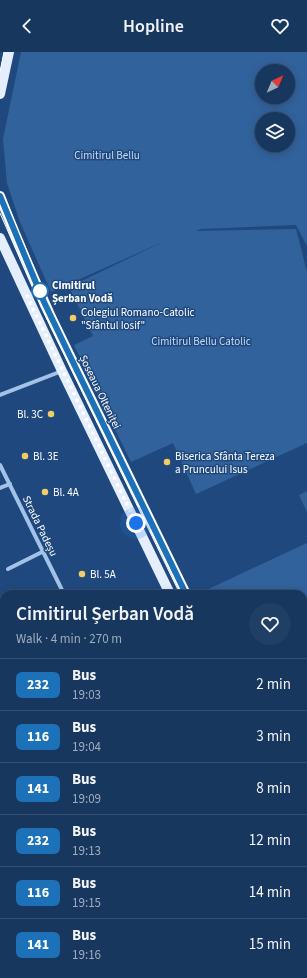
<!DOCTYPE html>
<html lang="en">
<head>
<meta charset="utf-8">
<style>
  :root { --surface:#17375e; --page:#203f64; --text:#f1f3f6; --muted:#9eacbc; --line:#365173 }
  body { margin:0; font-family:"Source Sans 3",sans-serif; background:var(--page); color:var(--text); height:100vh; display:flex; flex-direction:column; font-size:15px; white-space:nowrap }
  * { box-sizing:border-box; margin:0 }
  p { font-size:13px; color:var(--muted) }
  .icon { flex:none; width:22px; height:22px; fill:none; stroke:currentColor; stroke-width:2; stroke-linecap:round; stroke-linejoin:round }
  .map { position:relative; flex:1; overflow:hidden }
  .sheet { position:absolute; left:0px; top:538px; width:307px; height:388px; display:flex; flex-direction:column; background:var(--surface); border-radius:12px 12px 0 0; box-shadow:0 2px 10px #0003,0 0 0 1px var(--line) }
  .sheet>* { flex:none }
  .badge { padding:0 8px; border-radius:6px; font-size:14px; line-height:26px }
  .needle { width:26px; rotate:44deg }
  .controls { position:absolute; left:255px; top:12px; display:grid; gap:8px }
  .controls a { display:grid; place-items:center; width:40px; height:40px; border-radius:50%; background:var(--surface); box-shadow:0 2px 10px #0003,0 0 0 1px var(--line); font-size:20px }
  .you { position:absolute; width:20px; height:20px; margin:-10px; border:3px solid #fff; border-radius:50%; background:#1a73e8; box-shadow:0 0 0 6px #1a73e833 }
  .map>.badge { position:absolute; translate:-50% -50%; box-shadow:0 0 0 2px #fff }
  .round { display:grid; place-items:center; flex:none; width:42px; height:42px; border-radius:21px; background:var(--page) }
  .overview { display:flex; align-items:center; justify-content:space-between; height:68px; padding:0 16px }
  h1 { font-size:19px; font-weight:600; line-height:30px }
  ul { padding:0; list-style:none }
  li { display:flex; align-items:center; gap:12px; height:52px; padding:0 16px; border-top:1px solid var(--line) }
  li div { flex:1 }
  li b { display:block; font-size:15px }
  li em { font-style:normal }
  li .badge { min-width:44px; font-weight:700; text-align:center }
  header { display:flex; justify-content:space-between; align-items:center; height:52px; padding:0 16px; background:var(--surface); font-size:18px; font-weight:600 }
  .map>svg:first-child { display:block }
  .green { fill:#32629c; fill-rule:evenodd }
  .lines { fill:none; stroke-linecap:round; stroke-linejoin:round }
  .street { stroke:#a3c2e7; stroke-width:4 }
  .secondary { stroke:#cddff6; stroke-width:8 }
  .primary { stroke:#e5eefd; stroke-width:10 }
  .tram { stroke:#fff; stroke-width:1 }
  .line-casing { stroke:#fff; stroke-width:9 }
  .line { stroke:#1d71b8; stroke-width:6 }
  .walk { stroke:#fff; stroke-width:4; stroke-dasharray:0 7.2 }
  .stop-dot { fill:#fff; stroke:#1d71b8; stroke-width:2 }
  .poi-dot { fill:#f5cb63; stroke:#1f497e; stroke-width:1.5 }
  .labels { text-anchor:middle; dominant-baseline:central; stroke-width:3; stroke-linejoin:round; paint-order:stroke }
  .park-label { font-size:11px; fill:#c7dcf6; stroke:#1f497e }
  .stop-label { font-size:11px; font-weight:bold; fill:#fff; stroke:#1f497e; text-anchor:start }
  .poi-label { font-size:11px; fill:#fff; stroke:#1f497e; text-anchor:start }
  .street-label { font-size:11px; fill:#fff; stroke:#1f497e }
</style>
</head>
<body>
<header><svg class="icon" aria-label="back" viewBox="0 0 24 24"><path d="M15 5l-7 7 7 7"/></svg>Hopline<svg class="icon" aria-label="heart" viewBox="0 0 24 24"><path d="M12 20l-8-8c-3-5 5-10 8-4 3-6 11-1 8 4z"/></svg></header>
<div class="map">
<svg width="307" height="926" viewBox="0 0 307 926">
  <rect width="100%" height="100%" fill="#1f497e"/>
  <!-- green -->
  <g class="green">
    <path d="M 21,0 L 307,0 L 307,194 L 296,173 L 201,177 L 196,179 L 296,177 L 307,220 L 307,391 L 196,442 L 173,391 L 131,410 L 74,293 L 93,284 L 69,235 L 167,188 L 51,240 L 20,170 L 7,131 L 3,87 ZM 262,19 L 288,19 L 288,45 L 262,45 ZM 262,67 L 288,67 L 288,93 L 262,93 Z"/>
    <path d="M 307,439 L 307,460 L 299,443 Z"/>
    <path d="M 307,491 L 307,826 L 303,815 L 303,542 L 198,542 Z"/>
  </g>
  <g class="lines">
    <!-- street -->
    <g class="street">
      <path d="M 0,343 L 62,319"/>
      <path d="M 0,413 L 64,542"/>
      <path d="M 0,436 L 10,432"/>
      <path d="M 8,517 L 42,500"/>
      <path d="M 303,566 L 307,564"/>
      <path d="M 303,580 L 307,578"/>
      <path d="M 0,596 L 4,594"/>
      <path d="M 0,746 L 4,746"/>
      <path d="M 0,756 L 4,787"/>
      <path d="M 0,827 L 4,827"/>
      <path d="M 18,922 L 19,926"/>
    </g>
    <!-- secondary -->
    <g class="secondary">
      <path d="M 0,659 L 4,660"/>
      <path d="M 0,909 L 4,909"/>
      <path d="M 164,922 L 182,926"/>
      <path d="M 133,926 L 133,922"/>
      <path d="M 303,926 L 305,911"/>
    </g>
    <!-- primary -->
    <g class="primary">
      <path d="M 0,42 L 9,0"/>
      <path d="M 0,144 L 15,183 L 51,265 L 186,542"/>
      <path d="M 0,186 L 62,319 L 170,542"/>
      <path d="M 303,860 L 307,872"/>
      <path d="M 303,904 L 307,917"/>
    </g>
    <!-- tram -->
    <g class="tram">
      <path d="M 0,20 L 4,0"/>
      <path d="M 0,161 L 41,255 L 180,542"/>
      <path d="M 303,877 L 307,889"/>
      <path d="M 303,887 L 307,899"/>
    </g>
  </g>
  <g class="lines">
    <!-- line casing -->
    <g class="line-casing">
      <path id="line" d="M 0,144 L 44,250 L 68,300 L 186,542"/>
    </g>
    <!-- line -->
    <use href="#line" class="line"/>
    <!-- walk -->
    <path class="walk" d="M 40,239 L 27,244 L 136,471"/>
  </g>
  <!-- markers -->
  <circle class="stop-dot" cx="40" cy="239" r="8"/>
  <g class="poi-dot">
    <circle cx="73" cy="266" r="4"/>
    <circle cx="51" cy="362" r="4"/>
    <circle cx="25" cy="404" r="4"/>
    <circle cx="167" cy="410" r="4"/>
    <circle cx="45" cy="440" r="4"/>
    <circle cx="82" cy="522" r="4"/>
  </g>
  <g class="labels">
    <!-- park labels -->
    <g class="park-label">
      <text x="107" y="103">Cimitirul Bellu</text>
      <text x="201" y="289">Cimitirul Bellu Catolic</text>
    </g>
    <!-- stop labels -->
    <g class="stop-label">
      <text x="52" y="233">Cimitirul<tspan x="52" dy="13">Șerban Vodă</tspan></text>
    </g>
    <!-- poi labels -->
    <g class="poi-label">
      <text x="81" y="260">Colegiul Romano-Catolic<tspan x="81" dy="13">"Sfântul Iosif"</tspan></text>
      <text x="43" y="362" text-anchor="end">Bl. 3C</text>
      <text x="33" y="404">Bl. 3E</text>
      <text x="175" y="404">Biserica Sfânta Tereza<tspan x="175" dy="13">a Pruncului Isus</tspan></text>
      <text x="53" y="440">Bl. 4A</text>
      <text x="90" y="522">Bl. 5A</text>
    </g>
    <!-- street labels -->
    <g class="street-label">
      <text transform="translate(100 340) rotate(64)">Șoseaua Olteniței</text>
      <text transform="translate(40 474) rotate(64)">Strada Padeșu</text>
    </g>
  </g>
</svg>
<div class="controls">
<a><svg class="needle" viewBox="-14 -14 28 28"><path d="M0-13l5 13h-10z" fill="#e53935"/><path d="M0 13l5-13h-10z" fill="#9eacbc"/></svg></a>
<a><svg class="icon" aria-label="layers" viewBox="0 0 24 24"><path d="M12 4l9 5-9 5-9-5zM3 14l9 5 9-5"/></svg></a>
</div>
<div class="you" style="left:136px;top:471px"></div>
<section class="sheet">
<div class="overview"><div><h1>Cimitirul Șerban Vodă</h1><p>Walk · 4 min · 270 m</p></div><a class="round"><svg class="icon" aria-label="heart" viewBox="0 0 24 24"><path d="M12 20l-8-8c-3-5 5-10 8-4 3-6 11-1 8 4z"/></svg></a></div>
<ul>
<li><span class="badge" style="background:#1d71b8;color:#fff">232</span><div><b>Bus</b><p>19:03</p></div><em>2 min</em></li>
<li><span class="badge" style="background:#1d71b8;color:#fff">116</span><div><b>Bus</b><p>19:04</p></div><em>3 min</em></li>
<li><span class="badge" style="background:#1d71b8;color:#fff">141</span><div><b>Bus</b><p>19:09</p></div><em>8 min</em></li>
<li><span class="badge" style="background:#1d71b8;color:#fff">232</span><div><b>Bus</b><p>19:13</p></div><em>12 min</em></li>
<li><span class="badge" style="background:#1d71b8;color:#fff">116</span><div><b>Bus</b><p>19:15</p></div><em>14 min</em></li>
<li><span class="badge" style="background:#1d71b8;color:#fff">141</span><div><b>Bus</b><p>19:16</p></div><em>15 min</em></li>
</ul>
</section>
</div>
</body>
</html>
